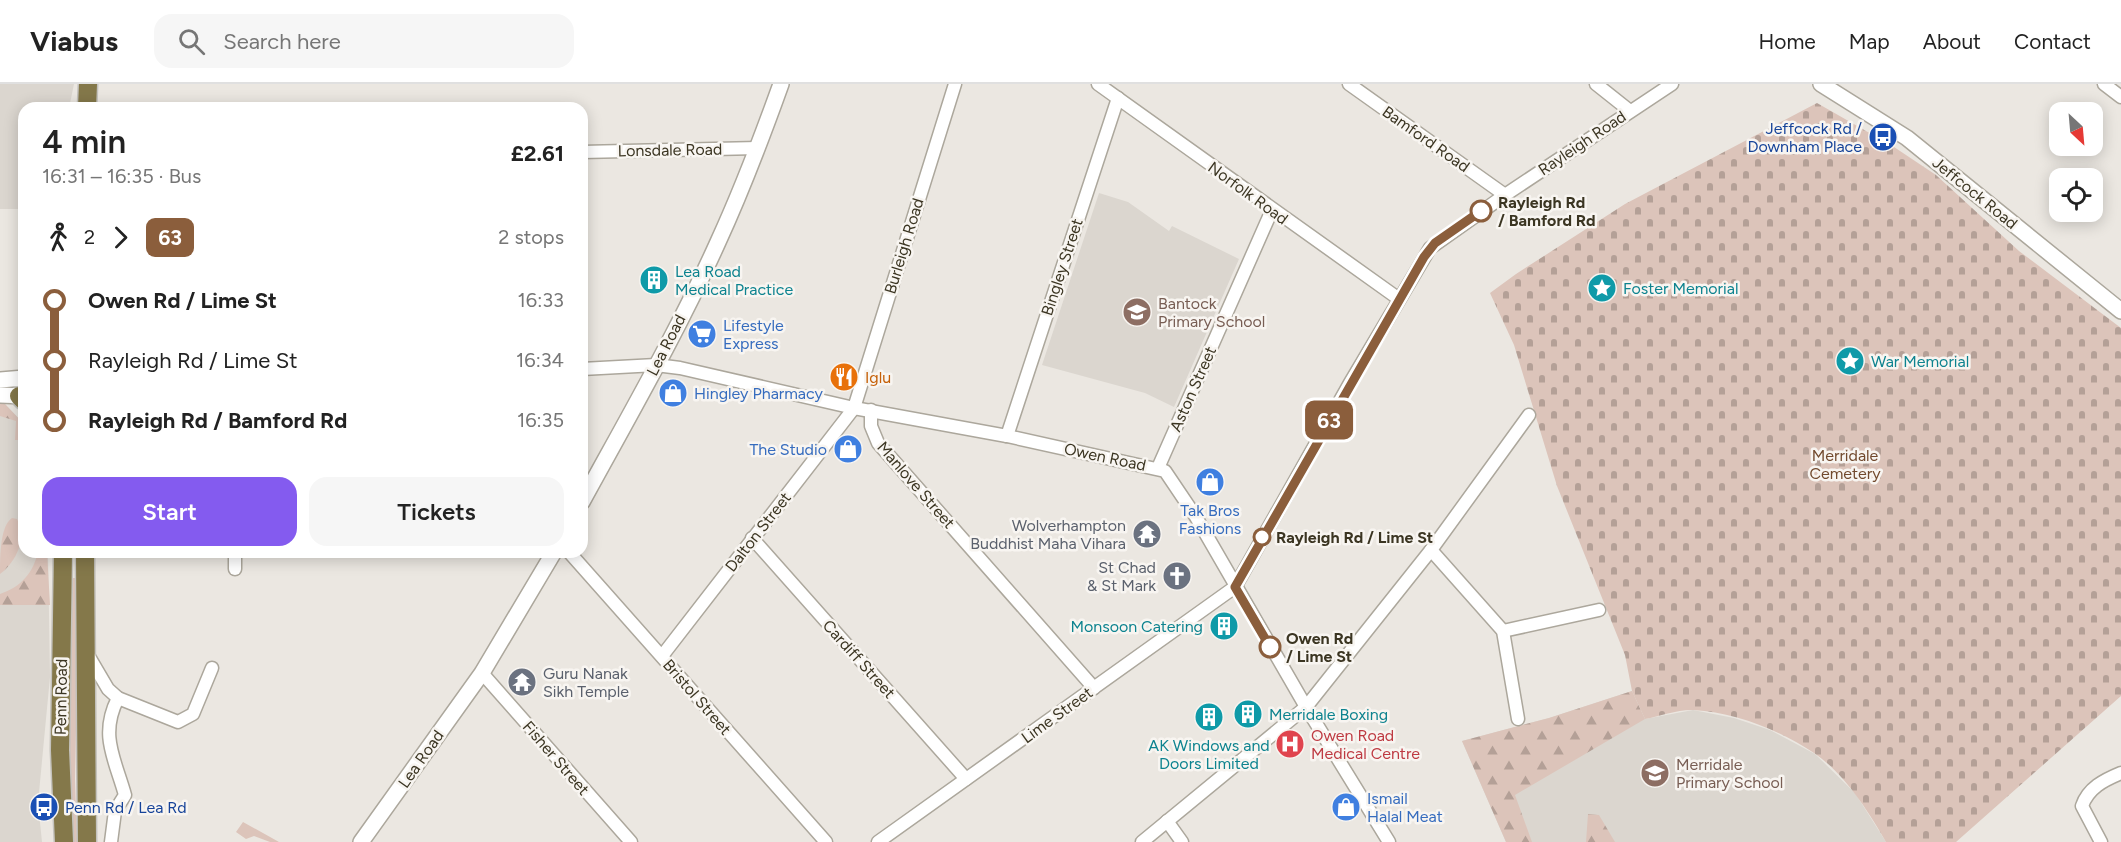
<!DOCTYPE html>
<html lang="en">
<head>
<meta charset="utf-8">
<style>
  :root { --surface:#fff; --page:#f6f6f6; --text:#222; --muted:#767676; --line:#e0e0e0; --accent:#845bef }
  body { margin:0; font-family:Figtree,sans-serif; background:var(--page); color:var(--text); height:100vh; display:flex; flex-direction:column; font-size:22px; white-space:nowrap }
  * { box-sizing:border-box; margin:0 }
  p { font-size:20px; color:var(--muted) }
  .icon { flex:none; width:33px; height:33px; fill:none; stroke:currentColor; stroke-width:2; stroke-linecap:round; stroke-linejoin:round }
  .map { position:relative; flex:1; overflow:hidden }
  .drawer { position:absolute; left:18px; top:18px; width:570px; height:456px; display:flex; flex-direction:column; background:var(--surface); border-radius:18px; box-shadow:0 3px 15px #0003 }
  .drawer>* { flex:none }
  .badge { padding:0 12px; border-radius:9px; font-size:21px; line-height:39px }
  .needle { width:39px; rotate:154deg }
  .controls { position:absolute; left:2049px; top:18px; display:grid; gap:12px }
  .controls a { display:grid; place-items:center; width:54px; height:54px; border-radius:12px; background:var(--surface); box-shadow:0 3px 15px #0003; font-size:30px }
  .map>.badge { position:absolute; translate:-50% -50%; box-shadow:0 0 0 3px #fff }
  .legs { display:flex; align-items:center; gap:9px; height:66px; padding:0 24px; font-size:20px }
  .legs p { margin-inline-start:auto }
  .summary { display:flex; align-items:center; justify-content:space-between; height:102px; padding:0 24px }
  h1 { font-size:33px; font-weight:600; line-height:45px }
  .primary-button { display:flex; gap:12px; margin-top:auto; padding:12px 24px }
  .primary-button a { flex:1; height:69px; border-radius:18px; background:var(--accent); color:#fff; font-size:24px; font-weight:600; line-height:69px; text-align:center }
  .primary-button a+a { background:var(--page); color:var(--text) }
  ul { padding:0 24px; list-style:none }
  li { display:flex; align-items:center; gap:21px; height:60px; font-size:22px }
  li i { display:grid; place-items:center; width:9px; height:100%; margin:0 8px; background:currentColor }
  li i::after { content:''; width:15px; height:15px; margin:-8px; border:4px solid; border-radius:50%; background:var(--surface) }
  li p { margin-inline-start:auto }
  li:first-child i { background:linear-gradient(#0000 50%,currentColor 0) }
  li:last-child i { background:linear-gradient(currentColor 50%,#0000 0) }
  header { display:flex; align-items:center; gap:36px; box-sizing:border-box; height:84px; padding:0 30px; background:var(--surface); border-bottom:2px solid var(--line) }
  header strong { font-size:28px }
  nav { display:flex; gap:33px; margin-inline-start:auto; font-size:21px }
  .search { width:420px; height:54px; background:var(--page); display:flex; align-items:center; gap:15px; box-sizing:border-box; padding:0 21px; border-radius:18px; color:var(--muted); font-size:22px }
  .map>svg:first-child { display:block }
  .built { fill:#dbd6cf }
  .grass { fill:#dcc4ba }
  .forest { fill:url(#forest-firs) }
  .cemetery { fill:url(#cemetery-stones) }
  .lines { fill:none; stroke-linecap:round; stroke-linejoin:round }
  .minor-casing { stroke:#aca79c; stroke-width:15 }
  .tertiary-casing { stroke:#aca79c; stroke-width:18 }
  .trunk-casing { stroke:#c4c2bd; stroke-width:21 }
  .minor { stroke:#fff; stroke-width:12 }
  .tertiary { stroke:#fff; stroke-width:15 }
  .trunk { stroke:#84784a; stroke-width:18 }
  .line-1-casing { stroke:#fff; stroke-width:14 }
  .line-1 { stroke:#8b5e3c; stroke-width:9 }
  .stop-1-dot { fill:#fff; stroke:#8b5e3c; stroke-width:3 }
  .labels { text-anchor:middle; dominant-baseline:central; stroke-width:5; stroke-linejoin:round; paint-order:stroke }
  .transit-label { font-size:16px; fill:#164399; stroke:#f8f5f1; text-anchor:end }
  .street-label { font-size:16px; fill:#3b3522; stroke:#f8f5f1 }
  .stop-label { font-size:16px; font-weight:bold; fill:#3b3522; stroke:#f8f5f1; text-anchor:start }
  .culture-label { font-size:16px; fill:#0d838f; stroke:#f8f5f1; text-anchor:start }
  .education-label { font-size:16px; fill:#785e54; stroke:#f8f5f1; text-anchor:start }
  .shop-label { font-size:16px; fill:#366cbe; stroke:#f8f5f1; text-anchor:start }
  .food-label { font-size:16px; fill:#c56008; stroke:#f8f5f1; text-anchor:start }
  .park-label { font-size:16px; fill:#71492d; stroke:#f8f5f1 }
  .worship-label { font-size:16px; fill:#5b616d; stroke:#f8f5f1; text-anchor:end }
  .health-label { font-size:16px; fill:#be3a42; stroke:#f8f5f1; text-anchor:start }
</style>
</head>
<body>
<header>
<strong>Viabus</strong>
<div class="search"><svg class="icon" aria-label="search" viewBox="0 0 24 24"><circle cx="10" cy="10" r="6"/><path d="M15 15l6 6"/></svg>Search here</div>
<nav><a>Home</a><a>Map</a><a>About</a><a>Contact</a></nav>
</header>
<div class="map">
<svg width="2121" height="758" viewBox="0 0 2121 758">
  <defs>
    <pattern id="forest-firs" width="22" height="20" patternUnits="userSpaceOnUse" patternTransform="scale(1.5)"><rect width="22" height="20" fill="#dcc4ba"/><path d="M5 1l3.5 6h-7zM16 11l3.5 6h-7z" fill="#b4a097"/></pattern>
    <pattern id="cemetery-stones" width="16" height="16" patternUnits="userSpaceOnUse" patternTransform="scale(1.5)"><rect width="16" height="16" fill="#dcc4ba"/><path d="M2 7V4a2 2 0 0 1 4 0v3zM10 15v-3a2 2 0 0 1 4 0v3z" fill="#b4a097"/></pattern>
  </defs>
  <rect width="100%" height="100%" fill="#ebe7e1"/>
  <!-- built -->
  <g class="built">
    <path d="M 0,0 L 74,0 L 69,24 L 24,24 L 24,125 L 0,125 Z"/>
    <path d="M 1099,109 L 1128,118 L 1169,147 L 1172,142 L 1239,175 L 1174,323 L 1145,309 L 1042,281 Z"/>
    <path d="M 0,319 L 4,319 L 24,340 L 24,468 L 48,468 L 50,593 L 38,719 L 42,758 L 0,758 Z"/>
    <path d="M 1632,607 L 1645,635 L 1693,626 L 1734,634 L 1770,646 L 1815,670 L 1855,709 L 1886,758 L 1506,758 L 1462,657 L 1549,634 Z"/>
  </g>
  <!-- grass -->
  <g class="grass">
    <path d="M 73,494 L 79,494 L 75,695 L 77,758 L 72,758 L 69,655 Z"/>
    <path d="M 243,738 L 279,758 L 270,758 L 254,752 L 246,755 L 236,748 Z"/>
  </g>
  <!-- forest -->
  <g class="forest">
    <path d="M 0,319 L 4,319 L 24,340 L 24,356 L 15,356 L 16,337 L 0,332 Z"/>
    <path d="M 12,434 L 17,435 C 27,454 17,477 0,490 C 0,472 0,442 12,434 Z"/>
    <path d="M 38,468 L 47,468 L 50,521 L 0,521 L 0,510 C 21,503 33,489 38,468 Z"/>
    <path d="M 1632,607 L 1645,635 L 1515,711 L 1532,758 L 1506,758 L 1462,657 L 1549,634 Z"/>
    <path d="M 1588,730 L 1599,731 L 1615,758 L 1586,758 Z"/>
  </g>
  <!-- cemetery -->
  <path class="cemetery" d="M 1817,19 L 1894,63 L 1936,91 L 2019,167 L 2121,244 L 2121,612 L 1956,758 L 1886,758 C 1869,728 1844,689 1814,669 C 1782,647 1734,628 1694,626 C 1679,625 1660,632 1645,635 L 1632,607 L 1625,571 L 1557,402 L 1514,261 L 1490,209 L 1516,190 L 1625,120 Z"/>
  <g class="lines">
    <!-- minor casing -->
    <g class="minor-casing">
      <g id="minor">
        <path d="M 1098,0 L 1399,215"/>
        <path d="M 1349,0 L 1505,111"/>
        <path d="M 1596,0 L 1630,27"/>
        <path d="M 2104,0 L 2121,13"/>
        <path d="M 582,68 L 758,64"/>
        <path d="M 582,285 L 656,281 L 680,284 L 854,324 L 1007,352 L 1165,387 L 1196,433 L 1306,623 L 1389,758"/>
        <path d="M 871,326 L 871,342 L 878,359 L 1094,604"/>
        <path d="M 1007,352 L 1118,14"/>
        <path d="M 1158,384 L 1272,126"/>
        <path d="M 752,454 L 966,695"/>
        <path d="M 1431,466 L 1503,547 L 1518,635"/>
        <path d="M 569,468 L 826,758"/>
        <path d="M 235,485 L 235,468"/>
        <path d="M 1503,547 L 1599,526"/>
        <path d="M 88,571 L 108,605 L 118,614 L 178,638 L 193,630 L 212,584"/>
        <path d="M 662,572 L 854,324 L 955,0"/>
        <path d="M 482,589 L 631,758"/>
        <path d="M 1167,737 L 1182,758"/>
        <path d="M 111,758 L 115,727 L 125,711 C 115,675 99,651 118,614"/>
        <path d="M 878,758 L 1235,503 L 1350,299 L 1430,164 L 1505,111 L 1672,0"/>
        <path d="M 1142,758 L 1306,623 L 1431,466 L 1529,331"/>
        <path d="M 2101,758 L 2082,722 C 2088,704 2104,696 2121,689"/>
      </g>
    </g>
    <!-- tertiary casing -->
    <g class="tertiary-casing">
      <g id="tertiary">
        <path d="M 1821,0 L 1907,54 L 2121,227"/>
        <path d="M 0,296 L 24,294"/>
        <path d="M 0,311 L 24,312"/>
        <path d="M 582,418 C 629,332 678,247 718,158 C 742,106 762,53 781,0"/>
        <path d="M 361,758 L 482,589 L 554,468"/>
      </g>
    </g>
    <!-- trunk casing -->
    <g class="trunk-casing">
      <g id="trunk">
        <path d="M 87,24 L 88,0"/>
        <path d="M 19,312 L 24,317"/>
        <path d="M 63,468 L 60,666 L 64,758"/>
        <path d="M 85,468 L 87,758"/>
      </g>
    </g>
    <!-- minor -->
    <use href="#minor" class="minor"/>
    <!-- tertiary -->
    <use href="#tertiary" class="tertiary"/>
    <!-- trunk -->
    <use href="#trunk" class="trunk"/>
  </g>
  <g class="lines">
    <!-- line-1 casing -->
    <g class="line-1-casing">
      <path id="line-1" d="M 1270,563 L 1235,503 L 1424,173 L 1435,159 L 1481,127"/>
    </g>
    <!-- line-1 -->
    <use href="#line-1" class="line-1"/>
  </g>
  <!-- icons -->
  <defs>
    <g id="bus-disc" transform="scale(1.5)"><circle r="9.5" fill="#1a4fb4" stroke="#f8f5f1"/><path d="M-5-6H5V4H4V6H2V4H-2V6H-4V4H-5ZM-3.5-4V0h7V-4ZM-3.5 1.2v1.5H-2V1.2ZM2 1.2v1.5H3.5V1.2Z" fill="#fff"/></g>
    <g id="building-disc" transform="scale(1.5)"><circle r="9.5" fill="#0f9aa8" stroke="#f8f5f1"/><path d="M-4-6H4V6H1V3H-1V6H-4ZM-2.5-4.3h1.7v1.8h-1.7ZM.8-4.3h1.7v1.8H.8ZM-2.5-1h1.7V.8h-1.7ZM.8-1h1.7V.8H.8Z" fill="#fff"/></g>
    <g id="sight-disc" transform="scale(1.5)"><circle r="9.5" fill="#0f9aa8" stroke="#f8f5f1"/><path d="M0-6L1.8-2.2L6-1.7L2.9 1.2L3.7 5.4L0 3.3L-3.7 5.4L-2.9 1.2L-6-1.7L-1.8-2.2Z" fill="#fff"/></g>
    <g id="school-disc" transform="scale(1.5)"><circle r="9.5" fill="#8d6e63" stroke="#f8f5f1"/><path d="M0-5L7-2L0 1L-7-2ZM-4 1L0 2.5L4 1V4Q0 6-4 4Z" fill="#fff"/></g>
    <g id="supermarket-disc" transform="scale(1.5)"><circle r="9.5" fill="#3f7fe0" stroke="#f8f5f1"/><path d="M-6-5.5h2.5l.6 2H6L4.5 2H-2.5L-4.4-4H-6ZM-1.5 3.2a1.3 1.3 0 1 0 .1 0ZM3 3.2a1.3 1.3 0 1 0 .1 0Z" fill="#fff"/></g>
    <g id="restaurant-disc" transform="scale(1.5)"><circle r="9.5" fill="#e8710a" stroke="#f8f5f1"/><path d="M-5-6h1v4h1v-4h1v4h1v-4h1v5L-1.5 .5V6h-2V.5L-5-1ZM5-6V6H3V1.5H1.5Q1.5-4 5-6Z" fill="#fff"/></g>
    <g id="shop-disc" transform="scale(1.5)"><circle r="9.5" fill="#3f7fe0" stroke="#f8f5f1"/><path d="M-5-2.5h2.3a2.7 3.5 0 0 1 5.4 0H5L5.5 6h-11ZM-1.5-2.5h3a1.5 2.3 0 0 0-3 0Z" fill="#fff"/></g>
    <g id="temple-disc" transform="scale(1.5)"><circle r="9.5" fill="#6b7280" stroke="#f8f5f1"/><path d="M0-6L5-2H3V0L6.5 2.5H4V6H1.5V3h-3V6H-4V2.5H-6.5L-3 0V-2H-5Z" fill="#fff"/></g>
    <g id="church-disc" transform="scale(1.5)"><circle r="9.5" fill="#6b7280" stroke="#f8f5f1"/><path d="M-1.2-6h2.4v3.5h3.3v2.4h-3.3V6h-2.4V-.1h-3.3v-2.4h3.3Z" fill="#fff"/></g>
    <g id="hospital-disc" transform="scale(1.5)"><circle r="9.5" fill="#e0444e" stroke="#f8f5f1"/><path d="M-5-5h3v3.5h4V-5h3V5h-3V1.5h-4V5h-3Z" fill="#fff"/></g>
  </defs>
  <g fill-rule="evenodd">
    <use href="#bus-disc" x="1883" y="53"/>
    <use href="#building-disc" x="654" y="196"/>
    <use href="#sight-disc" x="1602" y="204"/>
    <use href="#school-disc" x="1137" y="228"/>
    <use href="#supermarket-disc" x="702" y="250"/>
    <use href="#sight-disc" x="1850" y="277"/>
    <use href="#restaurant-disc" x="844" y="293"/>
    <use href="#shop-disc" x="673" y="309"/>
    <use href="#shop-disc" x="848" y="365"/>
    <use href="#shop-disc" x="1210" y="398"/>
    <use href="#temple-disc" x="1147" y="450"/>
    <use href="#church-disc" x="1177" y="492"/>
    <use href="#building-disc" x="1224" y="542"/>
    <use href="#temple-disc" x="522" y="598"/>
    <use href="#building-disc" x="1248" y="630"/>
    <use href="#building-disc" x="1209" y="633"/>
    <use href="#hospital-disc" x="1290" y="660"/>
    <use href="#school-disc" x="1655" y="689"/>
    <use href="#bus-disc" x="44" y="723"/>
    <use href="#shop-disc" x="1346" y="723"/>
  </g>
  <!-- markers -->
  <g class="stop-1-dot">
    <circle cx="1481" cy="127" r="10"/>
    <circle cx="1262" cy="453" r="8"/>
    <circle cx="1270" cy="563" r="10"/>
  </g>
  <g class="labels">
    <!-- transit labels -->
    <g class="transit-label">
      <text x="1862" y="44">Jeffcock Rd /<tspan x="1862" dy="18">Downham Place</tspan></text>
      <text x="65" y="723" text-anchor="start">Penn Rd / Lea Rd</text>
    </g>
    <!-- street labels -->
    <g class="street-label">
      <text transform="translate(1426 55) rotate(35)">Bamford Road</text>
      <text transform="translate(1582 59) rotate(-34)">Rayleigh Road</text>
      <text transform="translate(670 66) rotate(-1)">Lonsdale Road</text>
      <text transform="translate(1248 109) rotate(36)">Norfolk Road</text>
      <text transform="translate(1975 109) rotate(39)">Jeffcock Road</text>
      <text transform="translate(904 162) rotate(-73)">Burleigh Road</text>
      <text transform="translate(1062 183) rotate(-72)">Bingley Street</text>
      <text transform="translate(666 261) rotate(-63)">Lea Road</text>
      <text transform="translate(1193 305) rotate(-66)">Aston Street</text>
      <text transform="translate(1105 373) rotate(12)">Owen Road</text>
      <text transform="translate(916 401) rotate(49)">Manlove Street</text>
      <text transform="translate(758 448) rotate(-52)">Dalton Street</text>
      <text transform="translate(859 575) rotate(48)">Cardiff Street</text>
      <text transform="translate(61 613) rotate(-89)">Penn Road</text>
      <text transform="translate(697 613) rotate(49)">Bristol Street</text>
      <text transform="translate(1057 631) rotate(-36)">Lime Street</text>
      <text transform="translate(556 674) rotate(49)">Fisher Street</text>
      <text transform="translate(421 675) rotate(-55)">Lea Road</text>
    </g>
    <!-- stop labels -->
    <g class="stop-label">
      <text x="1498" y="118">Rayleigh Rd<tspan x="1498" dy="18">/ Bamford Rd</tspan></text>
      <text x="1276" y="453">Rayleigh Rd / Lime St</text>
      <text x="1286" y="554">Owen Rd<tspan x="1286" dy="18">/ Lime St</tspan></text>
    </g>
    <!-- culture labels -->
    <g class="culture-label">
      <text x="675" y="187">Lea Road<tspan x="675" dy="18">Medical Practice</tspan></text>
      <text x="1623" y="204">Foster Memorial</text>
      <text x="1871" y="277">War Memorial</text>
      <text x="1203" y="542" text-anchor="end">Monsoon Catering</text>
      <text x="1269" y="630">Merridale Boxing</text>
      <text x="1209" y="661" text-anchor="middle">AK Windows and<tspan x="1209" dy="18">Doors Limited</tspan></text>
    </g>
    <!-- education labels -->
    <g class="education-label">
      <text x="1158" y="219">Bantock<tspan x="1158" dy="18">Primary School</tspan></text>
      <text x="1676" y="680">Merridale<tspan x="1676" dy="18">Primary School</tspan></text>
    </g>
    <!-- shop labels -->
    <g class="shop-label">
      <text x="723" y="241">Lifestyle<tspan x="723" dy="18">Express</tspan></text>
      <text x="694" y="309">Hingley Pharmacy</text>
      <text x="827" y="365" text-anchor="end">The Studio</text>
      <text x="1210" y="426" text-anchor="middle">Tak Bros<tspan x="1210" dy="18">Fashions</tspan></text>
      <text x="1367" y="714">Ismail<tspan x="1367" dy="18">Halal Meat</tspan></text>
    </g>
    <!-- food labels -->
    <g class="food-label">
      <text x="865" y="293">Iglu</text>
    </g>
    <!-- park labels -->
    <g class="park-label">
      <text x="1845" y="371">Merridale<tspan x="1845" dy="18">Cemetery</tspan></text>
    </g>
    <!-- worship labels -->
    <g class="worship-label">
      <text x="1126" y="441">Wolverhampton<tspan x="1126" dy="18">Buddhist Maha Vihara</tspan></text>
      <text x="1156" y="483">St Chad<tspan x="1156" dy="18">&amp; St Mark</tspan></text>
      <text x="543" y="589" text-anchor="start">Guru Nanak<tspan x="543" dy="18">Sikh Temple</tspan></text>
    </g>
    <!-- health labels -->
    <g class="health-label">
      <text x="1311" y="651">Owen Road<tspan x="1311" dy="18">Medical Centre</tspan></text>
    </g>
  </g>
</svg>
<div class="controls">
<a><svg class="needle" viewBox="-14 -14 28 28"><path d="M0-13l5 13h-10z" fill="#e53935"/><path d="M0 13l5-13h-10z" fill="#767676"/></svg></a>
<a><svg class="icon" aria-label="locate" viewBox="0 0 24 24"><circle cx="12" cy="12" r="6"/><path d="M12 2v4M12 18v4M2 12h4M18 12h4"/></svg></a>
</div>
<b class="badge" style="left:1329px;top:336px;background:#8b5e3c;color:#fff">63</b>
<section class="drawer">
<div class="summary"><div><h1>4 min</h1><p>16:31 – 16:35 · Bus</p></div><b>£2.61</b></div>
<div class="legs"><svg class="icon" aria-label="walk" viewBox="0 0 24 24"><circle cx="13" cy="4" r="2"/><path d="M13 8l-2 6 4 7M11 14l-3 7M7 12l3-4h3l4 4"/></svg>2<svg class="icon" aria-label="forward" viewBox="0 0 24 24"><path d="M9 5l7 7-7 7"/></svg><b class="badge" style="background:#8b5e3c;color:#fff">63</b><p>2 stops</p></div>
<ul>
<li><i style="color:#8b5e3c"></i><b>Owen Rd / Lime St</b><p>16:33</p></li>
<li><i style="color:#8b5e3c"></i><span>Rayleigh Rd / Lime St</span><p>16:34</p></li>
<li><i style="color:#8b5e3c"></i><b>Rayleigh Rd / Bamford Rd</b><p>16:35</p></li>
</ul>
<div class="primary-button"><a>Start</a><a>Tickets</a></div>
</section>
</div>
</body>
</html>
